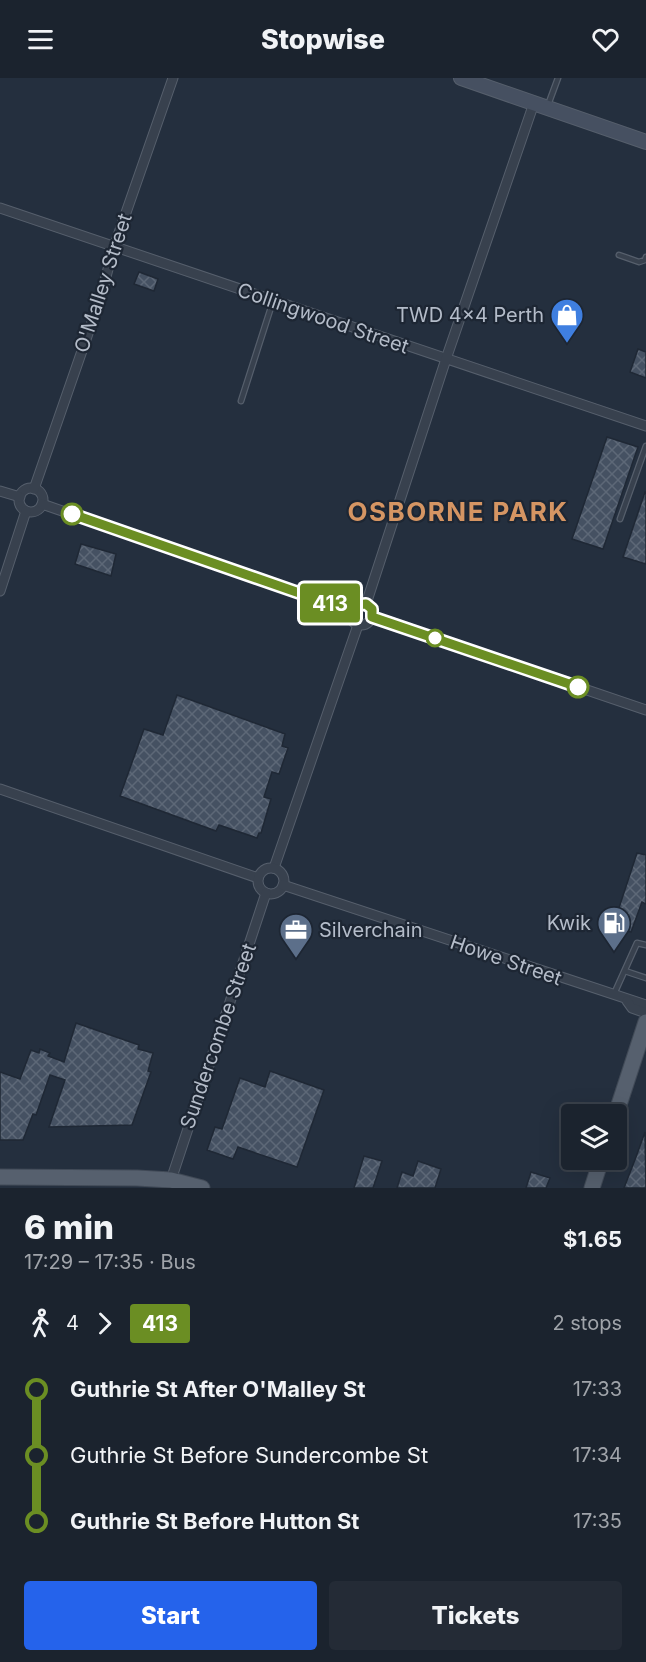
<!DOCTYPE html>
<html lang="en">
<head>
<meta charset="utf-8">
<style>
  :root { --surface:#1b232e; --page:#242b36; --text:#f1f3f6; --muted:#a0a4aa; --line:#39404a; --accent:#2563eb }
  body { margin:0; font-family:Inter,sans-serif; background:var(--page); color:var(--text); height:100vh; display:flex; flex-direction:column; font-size:22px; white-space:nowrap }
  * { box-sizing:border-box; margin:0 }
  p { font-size:20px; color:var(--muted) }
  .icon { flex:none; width:33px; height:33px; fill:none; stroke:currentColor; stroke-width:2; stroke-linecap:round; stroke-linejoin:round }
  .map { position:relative; height:1110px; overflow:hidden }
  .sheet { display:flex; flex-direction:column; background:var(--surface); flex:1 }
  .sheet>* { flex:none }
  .badge { padding:0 12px; border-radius:4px; font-size:21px; line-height:39px }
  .fabs { position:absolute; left:561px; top:1026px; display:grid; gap:12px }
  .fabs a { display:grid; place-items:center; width:66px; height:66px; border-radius:6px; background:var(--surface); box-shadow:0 6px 24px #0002,0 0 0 2px var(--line); font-size:30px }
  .map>.badge { position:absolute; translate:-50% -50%; box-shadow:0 0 0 3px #fff }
  .legs { display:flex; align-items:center; gap:9px; height:66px; padding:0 24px; font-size:20px }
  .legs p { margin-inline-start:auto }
  .overview { display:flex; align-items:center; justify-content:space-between; height:102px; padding:0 24px }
  h1 { font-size:33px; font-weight:800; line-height:45px }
  .cta { display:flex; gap:12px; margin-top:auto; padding:12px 24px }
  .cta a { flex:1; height:69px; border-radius:6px; background:var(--accent); color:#fff; font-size:24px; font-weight:800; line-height:69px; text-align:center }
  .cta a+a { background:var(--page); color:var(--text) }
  ul { padding:0 24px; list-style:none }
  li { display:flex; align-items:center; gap:21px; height:66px; font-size:22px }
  li i { display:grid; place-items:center; width:9px; height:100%; margin:0 8px; background:currentColor }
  li i::after { content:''; width:15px; height:15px; margin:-8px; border:4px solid; border-radius:50%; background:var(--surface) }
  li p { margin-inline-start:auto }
  li:first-child i { background:linear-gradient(#0000 50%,currentColor 0) }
  li:last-child i { background:linear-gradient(currentColor 50%,#0000 0) }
  header { display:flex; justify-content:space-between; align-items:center; height:78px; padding:0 24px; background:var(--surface); font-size:27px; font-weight:800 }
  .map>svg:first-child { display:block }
  .building { fill:url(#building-cross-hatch); stroke:#1f2835; stroke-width:1.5 }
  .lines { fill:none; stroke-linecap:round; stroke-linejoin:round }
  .service-casing { stroke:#565f6c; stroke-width:7 }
  .minor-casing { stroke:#565f6c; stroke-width:11 }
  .secondary-casing { stroke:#565f6c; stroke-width:16 }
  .primary-casing { stroke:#414a57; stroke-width:17 }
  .service { stroke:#38414e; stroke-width:4.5 }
  .minor { stroke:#38414e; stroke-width:9 }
  .secondary { stroke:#465061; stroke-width:14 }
  .primary { stroke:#56606e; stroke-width:15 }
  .line-1-casing { stroke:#fff; stroke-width:14 }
  .line-1 { stroke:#6b8e23; stroke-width:9 }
  .stop-1-dot { fill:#fff; stroke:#6b8e23; stroke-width:3 }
  .labels { text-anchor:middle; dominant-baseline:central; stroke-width:4.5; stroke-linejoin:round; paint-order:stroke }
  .street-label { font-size:20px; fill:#b4bcc9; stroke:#1d2633 }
  .poi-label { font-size:20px; fill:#b4bcc9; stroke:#1d2633; text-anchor:end }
  .district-label { font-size:26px; font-weight:bold; letter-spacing:1.5px; fill:#d59563; stroke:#1d2633 }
</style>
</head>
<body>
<header><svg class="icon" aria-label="menu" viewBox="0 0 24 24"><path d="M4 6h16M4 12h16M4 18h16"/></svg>Stopwise<svg class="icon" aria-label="heart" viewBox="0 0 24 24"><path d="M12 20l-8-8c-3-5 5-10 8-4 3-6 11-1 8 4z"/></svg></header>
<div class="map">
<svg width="646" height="1110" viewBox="0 0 646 1110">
  <defs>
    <pattern id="building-cross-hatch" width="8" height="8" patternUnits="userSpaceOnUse" patternTransform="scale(1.5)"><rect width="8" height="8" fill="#455162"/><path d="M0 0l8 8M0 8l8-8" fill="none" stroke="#5d6877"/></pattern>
  </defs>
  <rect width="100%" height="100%" fill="#242f3e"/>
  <!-- building -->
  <g class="building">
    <path d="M 139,194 L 158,201 L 154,213 L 134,206 Z"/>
    <path d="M 638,271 L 646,274 L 646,300 L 630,294 Z"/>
    <path d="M 607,359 L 638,369 L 603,471 L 572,461 Z"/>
    <path d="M 645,414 L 646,414 L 646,486 L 623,479 Z"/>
    <path d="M 81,466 L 116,476 L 111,498 L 75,486 Z"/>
    <path d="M 177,617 L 285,656 L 282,668 L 288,670 L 279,696 L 272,694 L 264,719 L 271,721 L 261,755 L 259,755 L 257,760 L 219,747 L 216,753 L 120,718 L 144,651 L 163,657 Z"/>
    <path d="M 637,775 L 646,777 L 646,826 L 642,824 L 631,854 L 613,848 Z"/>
    <path d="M 76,945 L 139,967 L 138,971 L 153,975 L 148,993 L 151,994 L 132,1047 L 49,1049 L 65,1002 L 50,997 L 36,1037 L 33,1036 L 23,1062 L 0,1062 L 0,994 L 20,1001 L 31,972 L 39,975 L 40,971 L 50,975 L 48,978 L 64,984 Z"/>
    <path d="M 270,993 L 324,1012 L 297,1089 L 238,1069 L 233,1081 L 207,1072 L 215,1049 L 222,1051 L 240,1000 L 265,1009 Z"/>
    <path d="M 645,1054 L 646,1110 L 624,1110 L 636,1079 Z"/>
    <path d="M 364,1078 L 382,1083 L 373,1110 L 354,1110 Z"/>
    <path d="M 418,1083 L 441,1091 L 435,1110 L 397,1110 L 402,1094 L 413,1098 Z"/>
    <path d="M 531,1094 L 550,1100 L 546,1110 L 526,1110 Z"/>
  </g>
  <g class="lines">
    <!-- service casing -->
    <g class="service-casing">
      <g id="service">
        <path d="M 548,27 L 558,0"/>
        <path d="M 619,177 L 639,184 L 645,182 L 646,179"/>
        <path d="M 241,323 L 273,223"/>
        <path d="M 620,441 L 646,368"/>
        <path d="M 625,893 L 646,900"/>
        <path d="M 614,916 L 637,865 L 646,867"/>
      </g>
    </g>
    <!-- minor casing -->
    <g class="minor-casing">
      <g id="minor">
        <path d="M 0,130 L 646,348"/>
        <circle cx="31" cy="422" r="12"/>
        <path d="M 34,411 L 100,221 L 114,169 L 173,0"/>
        <path d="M 0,413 L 20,419"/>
        <path d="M 42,426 L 351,533"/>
        <path d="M 0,513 L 26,433"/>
        <circle cx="361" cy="536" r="11"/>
        <path d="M 366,526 L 446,281 L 534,25"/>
        <path d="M 372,539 L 646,632"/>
        <path d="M 0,711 L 258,800"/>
        <path d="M 274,790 L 358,547"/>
        <circle cx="271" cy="803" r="13"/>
        <path d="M 283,807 L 646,927"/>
        <path d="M 627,923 L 632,930 L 646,935"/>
        <path d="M 171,1102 L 266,815"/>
      </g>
    </g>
    <!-- secondary casing -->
    <g class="secondary-casing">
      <path id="secondary" d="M 461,0 L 646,64"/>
    </g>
    <!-- primary casing -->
    <g class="primary-casing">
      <g id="primary">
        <path d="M 616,1036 L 646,944"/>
        <path d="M 0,1099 L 137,1100 L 171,1102 L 202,1110"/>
        <path d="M 592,1110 L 601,1082"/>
      </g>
    </g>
    <!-- service -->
    <use href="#service" class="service"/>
    <!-- minor -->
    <use href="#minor" class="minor"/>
    <!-- secondary -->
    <use href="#secondary" class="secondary"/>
    <!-- primary -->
    <use href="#primary" class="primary"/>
  </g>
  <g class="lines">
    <!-- line-1 casing -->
    <g class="line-1-casing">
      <path id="line-1" d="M 72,436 L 351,533 L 355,527 L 366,526 L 372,531 L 372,539 L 578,609"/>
    </g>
    <!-- line-1 -->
    <use href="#line-1" class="line-1"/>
  </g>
  <!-- icons -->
  <defs>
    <g id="shop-pin" transform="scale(1.725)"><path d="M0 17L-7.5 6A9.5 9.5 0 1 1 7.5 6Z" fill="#3f7fe0" stroke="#1d2633"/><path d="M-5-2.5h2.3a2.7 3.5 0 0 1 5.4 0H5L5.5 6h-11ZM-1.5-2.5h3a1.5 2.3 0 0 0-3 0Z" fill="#fff"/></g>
    <g id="fuel-pin" transform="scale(1.725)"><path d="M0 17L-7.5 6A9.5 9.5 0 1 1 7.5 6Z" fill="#5c6f8a" stroke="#1d2633"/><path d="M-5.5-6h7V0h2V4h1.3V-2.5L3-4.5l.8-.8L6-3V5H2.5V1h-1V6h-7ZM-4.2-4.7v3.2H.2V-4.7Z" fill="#fff"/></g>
    <g id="office-pin" transform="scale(1.725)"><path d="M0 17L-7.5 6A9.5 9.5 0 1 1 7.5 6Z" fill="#5c6f8a" stroke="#1d2633"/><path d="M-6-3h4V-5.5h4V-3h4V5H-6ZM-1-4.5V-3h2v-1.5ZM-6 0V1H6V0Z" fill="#fff"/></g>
  </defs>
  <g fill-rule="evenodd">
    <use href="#shop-pin" x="567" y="237"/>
    <use href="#fuel-pin" x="614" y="845"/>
    <use href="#office-pin" x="296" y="852"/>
  </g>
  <!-- markers -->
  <g class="stop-1-dot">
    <circle cx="72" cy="436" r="10"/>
    <circle cx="435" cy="560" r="8"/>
    <circle cx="578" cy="609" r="10"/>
  </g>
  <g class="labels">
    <!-- street labels -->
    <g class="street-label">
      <text transform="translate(103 205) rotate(-72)">O'Malley Street</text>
      <text transform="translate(323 240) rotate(19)">Collingwood Street</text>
      <text transform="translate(506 882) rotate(19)">Howe Street</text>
      <text transform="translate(218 958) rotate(-71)">Sundercombe Street</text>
    </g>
    <!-- poi labels -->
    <g class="poi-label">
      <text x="544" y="237">TWD 4x4 Perth</text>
      <text x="591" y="845">Kwik</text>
      <text x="319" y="852" text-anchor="start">Silverchain</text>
    </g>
    <!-- district labels -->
    <g class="district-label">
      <text x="458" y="433">OSBORNE PARK</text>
    </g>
  </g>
</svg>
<div class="fabs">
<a><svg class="icon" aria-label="layers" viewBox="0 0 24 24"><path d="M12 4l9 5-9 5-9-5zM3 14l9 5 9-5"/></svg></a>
</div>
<b class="badge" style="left:330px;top:525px;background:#6b8e23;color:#fff">413</b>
</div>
<section class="sheet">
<div class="overview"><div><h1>6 min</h1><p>17:29 – 17:35 · Bus</p></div><b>$1.65</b></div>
<div class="legs"><svg class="icon" aria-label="walk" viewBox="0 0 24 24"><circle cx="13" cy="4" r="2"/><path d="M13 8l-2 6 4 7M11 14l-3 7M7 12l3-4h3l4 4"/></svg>4<svg class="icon" aria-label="forward" viewBox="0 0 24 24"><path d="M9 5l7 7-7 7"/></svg><b class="badge" style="background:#6b8e23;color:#fff">413</b><p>2 stops</p></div>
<ul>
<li><i style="color:#6b8e23"></i><b>Guthrie St After O'Malley St</b><p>17:33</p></li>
<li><i style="color:#6b8e23"></i><span>Guthrie St Before Sundercombe St</span><p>17:34</p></li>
<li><i style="color:#6b8e23"></i><b>Guthrie St Before Hutton St</b><p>17:35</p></li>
</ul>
<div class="cta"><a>Start</a><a>Tickets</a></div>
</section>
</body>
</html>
